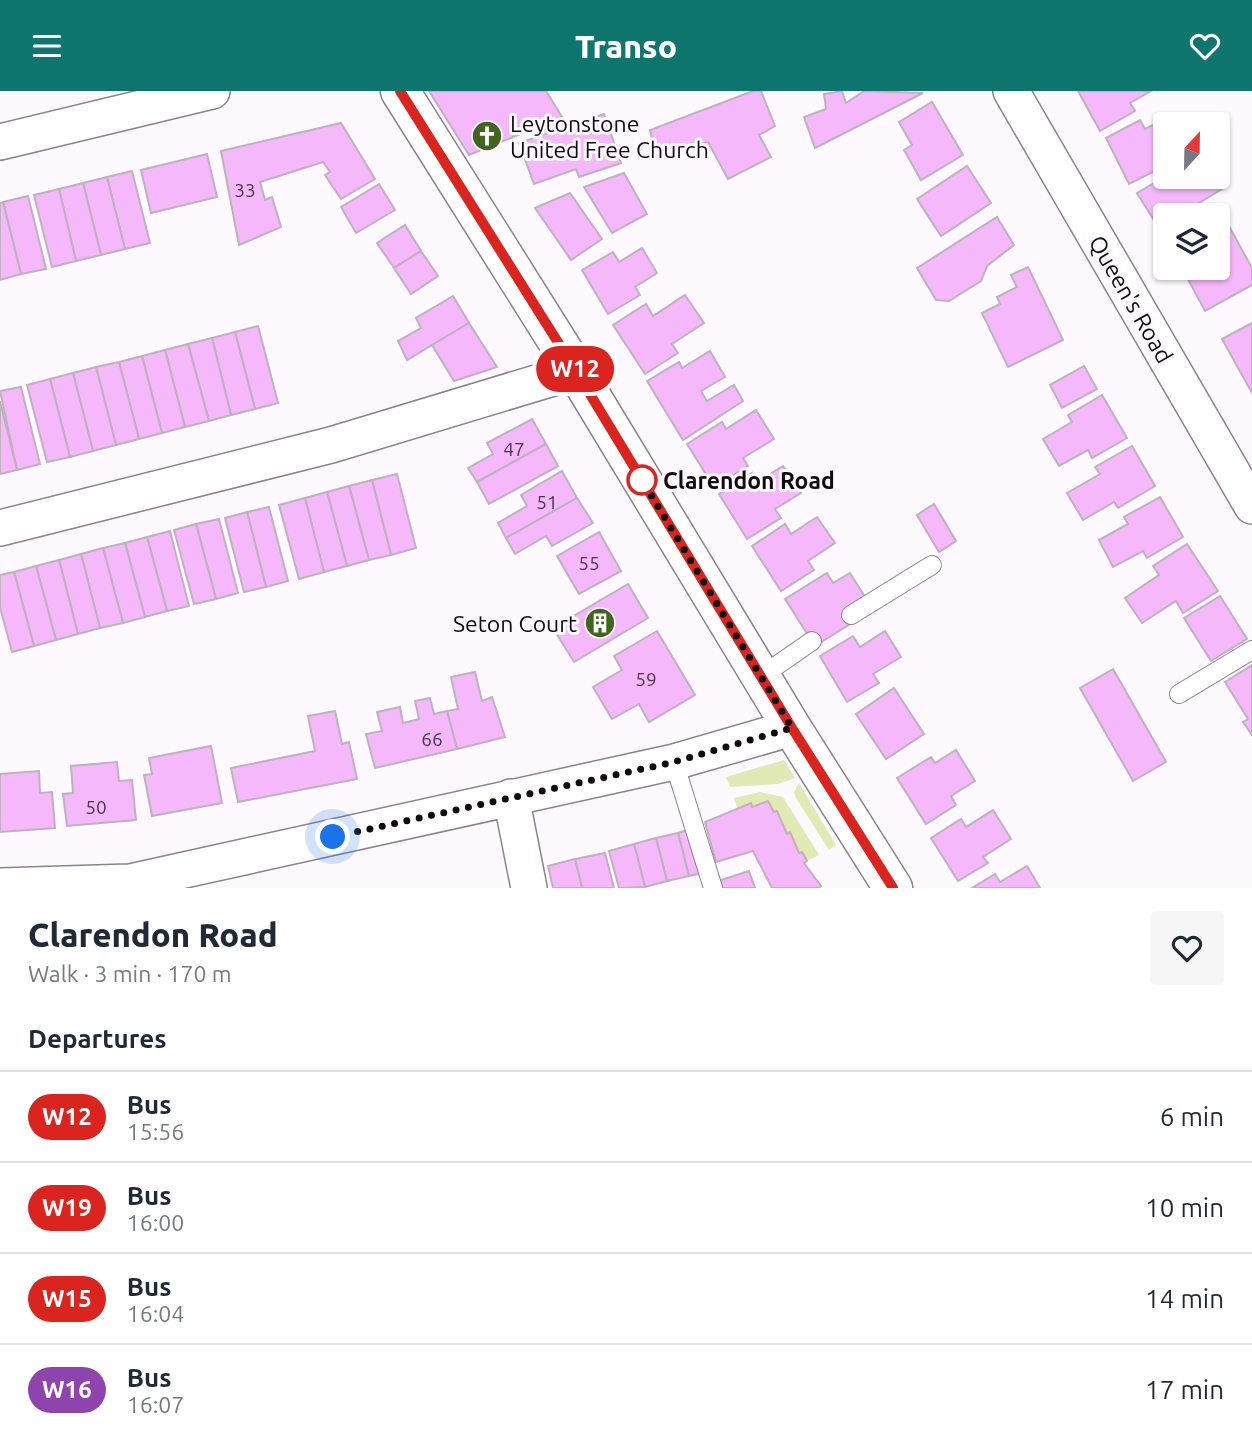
<!DOCTYPE html>
<html lang="en">
<head>
<meta charset="utf-8">
<style>
  :root { --surface:#fff; --page:#f6f6f7; --text:#1f2937; --muted:#747a83; --line:#e0e1e3; --accent:#0f766e }
  body { margin:0; font-family:Ubuntu,sans-serif; background:var(--page); color:var(--text); height:100vh; display:flex; flex-direction:column; font-size:26px; white-space:nowrap }
  * { box-sizing:border-box; margin:0 }
  p { font-size:23px; color:var(--muted) }
  .icon { flex:none; width:38px; height:38px; fill:none; stroke:currentColor; stroke-width:2; stroke-linecap:round; stroke-linejoin:round }
  .map { position:relative; height:797px; overflow:hidden }
  .sheet { display:flex; flex-direction:column; background:var(--surface); flex:1 }
  .sheet>* { flex:none }
  .badge { padding:0 14px; border-radius:23px; font-size:24px; line-height:46px }
  .needle { width:46px; rotate:22deg }
  .fabs { position:absolute; left:1153px; top:21px; display:grid; gap:14px }
  .fabs a { display:grid; place-items:center; width:77px; height:77px; border-radius:7px; background:var(--surface); box-shadow:0 2px 5px #0004; font-size:35px }
  .you { position:absolute; width:35px; height:35px; margin:-18px; border:5px solid #fff; border-radius:50%; background:#1a73e8; box-shadow:0 0 0 10px #1a73e833 }
  .map>.badge { position:absolute; translate:-50% -50%; box-shadow:0 0 0 4px #fff }
  h2 { padding:0 28px; font-size:26px; line-height:63px }
  .round { display:grid; place-items:center; flex:none; width:74px; height:74px; border-radius:7px; background:var(--page) }
  .head { display:flex; align-items:center; justify-content:space-between; height:119px; padding:0 28px }
  h1 { font-size:33px; font-weight:800; line-height:52px }
  ul { padding:0; list-style:none }
  li { display:flex; align-items:center; gap:21px; height:91px; padding:0 28px; border-top:2px solid var(--line) }
  li div { flex:1 }
  li b { display:block; font-size:26px }
  li em { font-style:normal }
  li .badge { min-width:77px; font-weight:700; text-align:center }
  header { display:flex; justify-content:space-between; align-items:center; height:91px; padding:0 28px; background:var(--accent); color:#fff; font-size:32px; font-weight:800 }
  .map>svg:first-child { display:block }
  .green { fill:#e1eab4 }
  .building { fill:#f5b8fb; stroke:#bdb2be; stroke-width:2 }
  .lines { fill:none; stroke-linecap:round; stroke-linejoin:round }
  .lane-casing { stroke:#8c818d; stroke-width:20 }
  .street-casing { stroke:#8c818d; stroke-width:38 }
  .secondary-casing { stroke:#8c818d; stroke-width:41 }
  .lane { stroke:#fff; stroke-width:18 }
  .street { stroke:#fff; stroke-width:35 }
  .secondary { stroke:#fff; stroke-width:38 }
  .line-casing { stroke:#fff; stroke-width:16 }
  .line { stroke:#dc241f; stroke-width:10 }
  .walk { stroke:#0f0b0f; stroke-width:7; stroke-dasharray:0 12.6 }
  .stop-dot { fill:#fff; stroke:#dc241f; stroke-width:3.5 }
  .labels { text-anchor:middle; dominant-baseline:central; stroke-width:6; stroke-linejoin:round; paint-order:stroke }
  .number-label { font-size:19px; fill:#48364a }
  .poi-label { font-size:23px; fill:#0f0b0f; stroke:#fef9ff; text-anchor:start }
  .street-label { font-size:23px; fill:#0f0b0f; stroke:#fef9ff }
  .stop-label { font-size:23px; font-weight:bold; fill:#0f0b0f; stroke:#fef9ff; text-anchor:start }
</style>
</head>
<body>
<header><svg class="icon" aria-label="menu" viewBox="0 0 24 24"><path d="M4 6h16M4 12h16M4 18h16"/></svg>Transo<svg class="icon" aria-label="heart" viewBox="0 0 24 24"><path d="M12 20l-8-8c-3-5 5-10 8-4 3-6 11-1 8 4z"/></svg></header>
<div class="map">
<svg width="1252" height="797" viewBox="0 0 1252 797">
  <rect width="100%" height="100%" fill="#fef9ff"/>
  <!-- green -->
  <g class="green">
    <path d="M 784,669 L 795,687 L 778,693 L 730,696 L 726,686 Z"/>
    <path d="M 799,692 L 836,754 L 829,759 L 796,707 L 794,701 Z"/>
    <path d="M 760,701 L 783,706 L 819,764 L 807,770 L 802,761 L 799,762 L 790,742 L 787,743 L 778,720 L 774,721 L 768,711 L 752,716 L 751,713 L 738,720 L 734,707 Z"/>
  </g>
  <!-- building -->
  <g class="building">
    <path d="M 429,0 L 546,0 L 562,26 L 469,64 Z"/>
    <path d="M 753,0 L 761,0 L 775,35 L 759,44 L 771,66 L 728,88 L 708,51 L 657,66 L 650,39 Z"/>
    <path d="M 842,0 L 846,12 L 864,0 L 923,2 L 815,57 L 804,26 L 826,18 L 824,3 Z"/>
    <path d="M 1078,0 L 1151,0 L 1130,12 L 1135,20 L 1100,40 Z"/>
    <path d="M 932,11 L 963,64 L 921,89 L 904,59 L 912,54 L 899,31 Z"/>
    <path d="M 1176,22 L 1181,33 L 1166,33 L 1166,62 L 1160,65 L 1165,75 L 1129,93 L 1106,47 L 1140,29 L 1145,38 Z"/>
    <path d="M 604,23 L 621,72 L 579,86 L 576,78 L 534,93 L 519,52 Z"/>
    <path d="M 341,32 L 375,88 L 341,108 L 325,84 L 330,81 L 323,71 L 260,91 L 265,109 L 272,106 L 281,136 L 239,154 L 221,60 Z"/>
    <path d="M 207,63 L 217,106 L 151,122 L 141,79 Z"/>
    <path d="M 967,75 L 991,112 L 941,145 L 917,108 Z"/>
    <path d="M 132,80 L 150,152 L 125,158 L 107,86 Z"/>
    <path d="M 624,82 L 647,123 L 612,142 L 584,96 Z"/>
    <path d="M 1166,85 L 1172,86 L 1175,91 L 1183,86 L 1215,86 L 1222,98 L 1191,117 L 1195,124 L 1166,124 L 1165,147 L 1137,102 Z"/>
    <path d="M 107,86 L 125,158 L 101,164 L 83,92 Z"/>
    <path d="M 83,92 L 101,164 L 76,170 L 59,98 Z"/>
    <path d="M 379,93 L 395,119 L 356,142 L 341,116 Z"/>
    <path d="M 59,98 L 76,170 L 52,176 L 34,104 Z"/>
    <path d="M 570,102 L 602,148 L 571,169 L 535,117 Z"/>
    <path d="M 28,105 L 46,178 L 21,183 L 3,111 Z"/>
    <path d="M 3,111 L 21,183 L 0,189 L 0,112 Z"/>
    <path d="M 997,126 L 1014,154 L 987,175 L 981,190 L 949,210 L 936,209 L 917,177 Z"/>
    <path d="M 405,134 L 421,160 L 394,177 L 377,152 Z"/>
    <path d="M 1230,137 L 1252,177 L 1252,194 L 1205,220 L 1182,177 L 1218,177 L 1218,143 Z"/>
    <path d="M 642,157 L 657,182 L 635,196 L 640,204 L 608,223 L 582,179 L 613,161 L 619,171 Z"/>
    <path d="M 421,160 L 438,185 L 411,203 L 394,177 Z"/>
    <path d="M 1028,176 L 1063,249 L 1008,276 L 982,222 L 1000,213 L 997,206 L 1017,196 L 1011,184 Z"/>
    <path d="M 685,204 L 704,232 L 672,253 L 678,262 L 645,283 L 613,234 L 646,213 L 653,225 Z"/>
    <path d="M 453,205 L 469,232 L 407,269 L 398,250 L 421,237 L 416,227 Z"/>
    <path d="M 469,232 L 497,276 L 454,290 L 432,254 Z"/>
    <path d="M 1252,232 L 1252,302 L 1222,248 Z"/>
    <path d="M 258,235 L 278,312 L 255,318 L 235,241 Z"/>
    <path d="M 235,241 L 255,318 L 231,324 L 212,247 Z"/>
    <path d="M 212,247 L 231,324 L 209,330 L 188,253 Z"/>
    <path d="M 188,253 L 209,330 L 185,336 L 165,259 Z"/>
    <path d="M 165,259 L 185,336 L 162,342 L 142,265 Z"/>
    <path d="M 710,260 L 725,286 L 701,300 L 707,310 L 734,294 L 743,310 L 683,349 L 647,290 L 679,271 L 682,277 Z"/>
    <path d="M 142,265 L 162,342 L 139,348 L 119,271 Z"/>
    <path d="M 119,271 L 139,348 L 116,354 L 96,276 Z"/>
    <path d="M 1084,275 L 1097,298 L 1062,317 L 1050,294 Z"/>
    <path d="M 96,276 L 116,354 L 93,360 L 73,282 Z"/>
    <path d="M 73,282 L 93,360 L 70,366 L 50,288 Z"/>
    <path d="M 50,288 L 70,366 L 47,371 L 27,294 Z"/>
    <path d="M 21,296 L 40,373 L 17,379 L 0,300 Z"/>
    <path d="M 1102,304 L 1127,347 L 1092,367 L 1088,359 L 1059,375 L 1043,348 L 1072,331 L 1068,324 Z"/>
    <path d="M 0,310 L 17,379 L 0,383 Z"/>
    <path d="M 756,319 L 774,348 L 743,367 L 748,375 L 714,396 L 687,353 L 722,331 L 726,338 Z"/>
    <path d="M 532,328 L 546,353 L 477,391 L 468,377 L 493,363 L 487,352 Z"/>
    <path d="M 546,353 L 558,375 L 489,413 L 477,391 Z"/>
    <path d="M 1132,355 L 1155,395 L 1118,417 L 1114,411 L 1083,429 L 1067,402 L 1100,383 L 1095,376 Z"/>
    <path d="M 783,375 L 801,402 L 775,418 L 781,427 L 747,448 L 719,403 L 752,382 L 757,391 Z"/>
    <path d="M 562,380 L 577,407 L 506,447 L 498,432 L 527,415 L 521,404 Z"/>
    <path d="M 397,383 L 416,457 L 391,464 L 372,389 Z"/>
    <path d="M 372,389 L 391,464 L 369,469 L 349,395 Z"/>
    <path d="M 349,395 L 369,469 L 347,475 L 327,401 Z"/>
    <path d="M 327,401 L 347,475 L 324,481 L 305,407 Z"/>
    <path d="M 1160,406 L 1183,446 L 1147,467 L 1143,460 L 1113,476 L 1099,449 L 1128,433 L 1124,426 Z"/>
    <path d="M 305,407 L 324,481 L 299,488 L 279,414 Z"/>
    <path d="M 577,407 L 593,432 L 552,455 L 546,445 L 515,463 L 506,447 Z"/>
    <path d="M 934,413 L 956,450 L 939,461 L 917,424 Z"/>
    <path d="M 269,416 L 288,490 L 266,496 L 247,421 Z"/>
    <path d="M 247,421 L 266,496 L 244,501 L 225,427 Z"/>
    <path d="M 817,426 L 835,452 L 808,470 L 814,479 L 781,500 L 752,455 L 785,433 L 791,443 Z"/>
    <path d="M 219,428 L 238,502 L 216,508 L 196,433 Z"/>
    <path d="M 196,433 L 216,508 L 194,513 L 174,439 Z"/>
    <path d="M 170,440 L 189,515 L 167,520 L 147,446 Z"/>
    <path d="M 599,441 L 621,480 L 579,503 L 557,465 Z"/>
    <path d="M 147,446 L 167,520 L 145,526 L 125,452 Z"/>
    <path d="M 125,452 L 145,526 L 123,532 L 103,457 Z"/>
    <path d="M 1187,453 L 1218,500 L 1183,522 L 1176,510 L 1142,532 L 1125,507 L 1159,484 L 1153,475 Z"/>
    <path d="M 103,457 L 123,532 L 100,537 L 81,463 Z"/>
    <path d="M 81,463 L 100,537 L 78,543 L 59,469 Z"/>
    <path d="M 59,469 L 78,543 L 56,549 L 36,475 Z"/>
    <path d="M 36,475 L 56,549 L 34,555 L 14,481 Z"/>
    <path d="M 14,481 L 34,555 L 12,561 L 0,516 L 0,484 Z"/>
    <path d="M 827,482 L 833,492 L 850,482 L 867,509 L 855,530 L 815,555 L 785,508 Z"/>
    <path d="M 628,493 L 648,527 L 574,571 L 553,537 Z"/>
    <path d="M 1220,505 L 1247,548 L 1211,570 L 1184,527 Z"/>
    <path d="M 657,540 L 695,604 L 649,631 L 639,613 L 612,628 L 593,596 L 622,579 L 614,565 Z"/>
    <path d="M 885,540 L 901,566 L 873,583 L 879,592 L 847,611 L 820,565 L 853,545 L 860,556 Z"/>
    <path d="M 1252,574 L 1252,644 L 1243,631 L 1248,628 L 1225,591 Z"/>
    <path d="M 1113,578 L 1166,671 L 1133,690 L 1080,597 Z"/>
    <path d="M 475,581 L 482,610 L 492,606 L 505,646 L 457,658 L 447,620 L 458,618 L 451,586 Z"/>
    <path d="M 894,597 L 924,643 L 886,668 L 856,623 Z"/>
    <path d="M 430,607 L 434,623 L 447,620 L 457,658 L 375,677 L 366,643 L 382,640 L 377,621 L 400,616 L 403,632 L 419,628 L 415,610 Z"/>
    <path d="M 335,620 L 342,653 L 349,651 L 357,688 L 238,711 L 231,677 L 315,660 L 308,625 Z"/>
    <path d="M 211,655 L 222,712 L 152,725 L 144,684 L 152,683 L 149,667 Z"/>
    <path d="M 956,659 L 975,690 L 951,705 L 956,714 L 926,733 L 897,687 L 931,666 L 935,672 Z"/>
    <path d="M 117,671 L 119,690 L 132,689 L 136,729 L 67,735 L 63,703 L 73,702 L 71,675 Z"/>
    <path d="M 39,680 L 40,702 L 52,701 L 55,737 L 0,741 L 0,683 Z"/>
    <path d="M 768,710 L 774,721 L 777,720 L 787,743 L 790,741 L 799,762 L 802,761 L 807,770 L 804,772 L 821,795 L 819,797 L 772,797 L 753,760 L 716,771 L 705,731 L 751,712 L 752,716 Z"/>
    <path d="M 993,719 L 1011,748 L 983,766 L 988,772 L 958,790 L 931,747 L 961,728 L 966,736 Z"/>
    <path d="M 691,738 L 703,782 L 689,785 L 678,742 Z"/>
    <path d="M 678,742 L 689,785 L 667,790 L 656,747 Z"/>
    <path d="M 656,747 L 667,790 L 645,796 L 634,753 Z"/>
    <path d="M 634,753 L 645,796 L 619,797 L 609,760 Z"/>
    <path d="M 605,762 L 614,797 L 582,797 L 575,768 Z"/>
    <path d="M 575,768 L 582,797 L 553,797 L 548,775 Z"/>
    <path d="M 1027,775 L 1040,797 L 972,797 L 995,783 L 1000,791 Z"/>
    <path d="M 749,780 L 755,797 L 717,797 L 715,791 Z"/>
  </g>
  <g class="lines">
    <!-- lane casing -->
    <g class="lane-casing">
      <g id="lane">
        <path d="M 851,524 L 932,474"/>
        <path d="M 760,586 L 812,550"/>
        <path d="M 1179,603 L 1252,559"/>
        <path d="M 674,671 L 713,797"/>
      </g>
    </g>
    <!-- street casing -->
    <g class="street-casing">
      <g id="street">
        <path d="M 1011,0 L 1252,415"/>
        <path d="M 0,51 L 212,0"/>
        <path d="M 0,437 L 331,354 L 576,280"/>
        <path d="M 511,706 L 529,797"/>
        <path d="M 0,795 L 130,791 L 674,671 L 792,637"/>
      </g>
    </g>
    <!-- secondary casing -->
    <g class="secondary-casing">
      <path id="secondary" d="M 400,0 L 576,280 L 792,637 L 893,797"/>
    </g>
    <!-- lane -->
    <use href="#lane" class="lane"/>
    <!-- street -->
    <use href="#street" class="street"/>
    <!-- secondary -->
    <use href="#secondary" class="secondary"/>
  </g>
  <g class="lines">
    <!-- line casing -->
    <g class="line-casing">
      <path id="line" d="M 400,0 L 576,280 L 792,637 L 893,797"/>
    </g>
    <!-- line -->
    <use href="#line" class="line"/>
    <!-- walk -->
    <path class="walk" d="M 333,746 L 674,671 L 792,637 L 642,389"/>
  </g>
  <!-- icons -->
  <defs>
    <g id="church-disc" transform="scale(1.575)"><circle r="9.5" fill="#41651d" stroke="#fef9ff"/><path d="M-1.2-6h2.4v3.5h3.3v2.4h-3.3V6h-2.4V-.1h-3.3v-2.4h3.3Z" fill="#fff"/></g>
    <g id="building-disc" transform="scale(1.575)"><circle r="9.5" fill="#41651d" stroke="#fef9ff"/><path d="M-4-6H4V6H1V3H-1V6H-4ZM-2.5-4.3h1.7v1.8h-1.7ZM.8-4.3h1.7v1.8H.8ZM-2.5-1h1.7V.8h-1.7ZM.8-1h1.7V.8H.8Z" fill="#fff"/></g>
  </defs>
  <g fill-rule="evenodd">
    <use href="#church-disc" x="487" y="45"/>
    <use href="#building-disc" x="600" y="532"/>
  </g>
  <!-- markers -->
  <circle class="stop-dot" cx="642" cy="389" r="14"/>
  <g class="labels">
    <!-- number labels -->
    <g class="number-label">
      <text x="245" y="99">33</text>
      <text x="514" y="358">47</text>
      <text x="547" y="411">51</text>
      <text x="589" y="472">55</text>
      <text x="646" y="588">59</text>
      <text x="432" y="648">66</text>
      <text x="96" y="716">50</text>
    </g>
    <!-- poi labels -->
    <g class="poi-label">
      <text x="510" y="32">Leytonstone<tspan x="510" dy="26">United Free Church</tspan></text>
      <text x="577" y="532" text-anchor="end">Seton Court</text>
    </g>
    <!-- street labels -->
    <g class="street-label">
      <text transform="translate(1131 208) rotate(60)">Queen's Road</text>
    </g>
    <!-- stop labels -->
    <g class="stop-label">
      <text x="663" y="389">Clarendon Road</text>
    </g>
  </g>
</svg>
<div class="fabs">
<a><svg class="needle" viewBox="-14 -14 28 28"><path d="M0-13l5 13h-10z" fill="#e53935"/><path d="M0 13l5-13h-10z" fill="#747a83"/></svg></a>
<a><svg class="icon" aria-label="layers" viewBox="0 0 24 24"><path d="M12 4l9 5-9 5-9-5zM3 14l9 5 9-5"/></svg></a>
</div>
<div class="you" style="left:333px;top:746px"></div>
<b class="badge" style="left:575px;top:278px;background:#dc241f;color:#fff">W12</b>
</div>
<section class="sheet">
<div class="head"><div><h1>Clarendon Road</h1><p>Walk · 3 min · 170 m</p></div><a class="round"><svg class="icon" aria-label="heart" viewBox="0 0 24 24"><path d="M12 20l-8-8c-3-5 5-10 8-4 3-6 11-1 8 4z"/></svg></a></div>
<h2>Departures</h2>
<ul>
<li><span class="badge" style="background:#dc241f;color:#fff">W12</span><div><b>Bus</b><p>15:56</p></div><em>6 min</em></li>
<li><span class="badge" style="background:#dc241f;color:#fff">W19</span><div><b>Bus</b><p>16:00</p></div><em>10 min</em></li>
<li><span class="badge" style="background:#dc241f;color:#fff">W15</span><div><b>Bus</b><p>16:04</p></div><em>14 min</em></li>
<li><span class="badge" style="background:#8e44ad;color:#fff">W16</span><div><b>Bus</b><p>16:07</p></div><em>17 min</em></li>
</ul>
</section>
</body>
</html>
